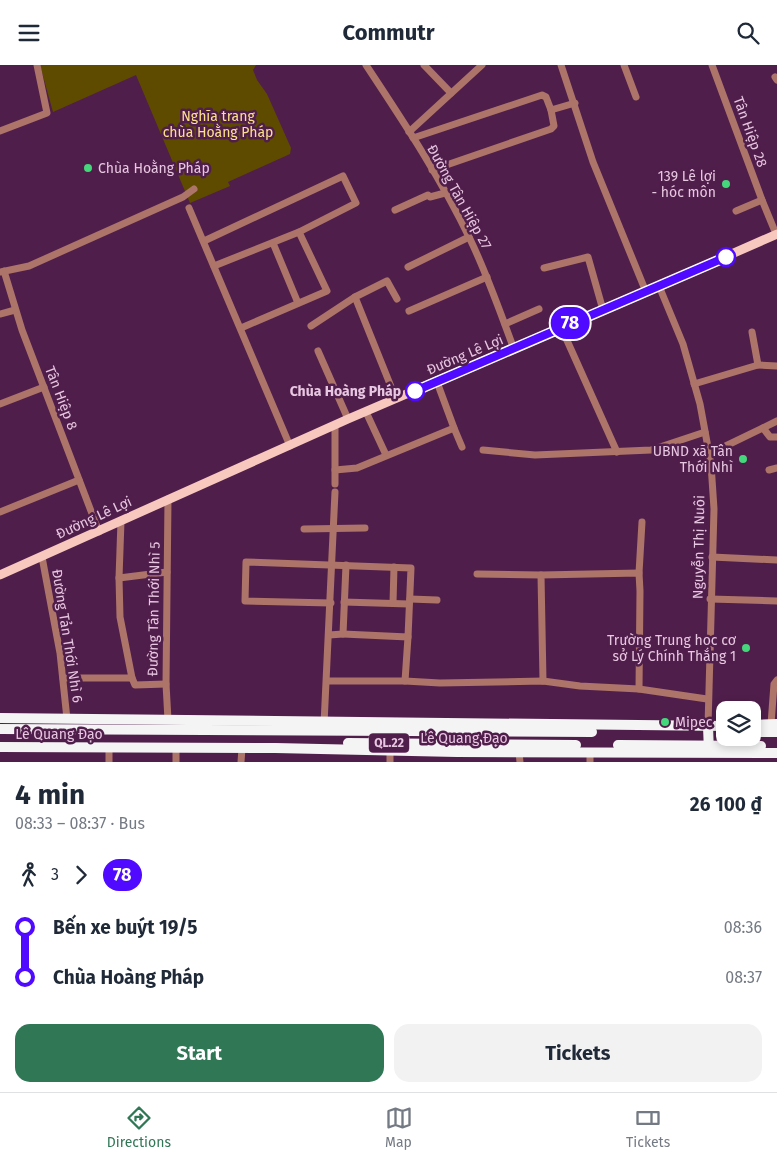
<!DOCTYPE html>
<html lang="en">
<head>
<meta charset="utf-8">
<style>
  :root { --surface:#fff; --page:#f2f2f3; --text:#1f2937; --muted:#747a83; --line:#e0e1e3; --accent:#307756 }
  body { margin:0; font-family:"Fira Sans",sans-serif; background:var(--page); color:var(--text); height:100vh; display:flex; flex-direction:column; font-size:19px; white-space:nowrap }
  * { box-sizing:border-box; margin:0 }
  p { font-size:16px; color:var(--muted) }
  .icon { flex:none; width:28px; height:28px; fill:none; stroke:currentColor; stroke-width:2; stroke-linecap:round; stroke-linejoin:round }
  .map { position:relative; height:697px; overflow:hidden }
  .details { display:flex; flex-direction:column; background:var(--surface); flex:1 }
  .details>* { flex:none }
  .badge { padding:0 10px; border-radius:16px; font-size:18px; line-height:32px }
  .fabs { position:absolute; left:716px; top:636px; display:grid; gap:10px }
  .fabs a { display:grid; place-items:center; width:45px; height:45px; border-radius:10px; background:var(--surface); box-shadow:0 2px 8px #0003; font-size:25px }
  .map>.badge { position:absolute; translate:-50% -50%; box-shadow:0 0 0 2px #fff }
  .legs { display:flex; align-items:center; gap:8px; height:55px; padding:0 15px; font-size:16px }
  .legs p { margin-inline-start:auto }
  .headline { display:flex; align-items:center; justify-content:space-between; height:85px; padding:0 15px }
  h1 { font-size:28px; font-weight:700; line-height:38px }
  .action { display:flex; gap:10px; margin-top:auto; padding:10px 15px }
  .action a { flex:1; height:58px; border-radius:15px; background:var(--accent); color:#fff; font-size:20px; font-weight:700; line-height:58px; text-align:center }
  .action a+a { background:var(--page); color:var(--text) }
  ul { padding:0 15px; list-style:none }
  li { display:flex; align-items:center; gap:18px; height:50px; font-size:19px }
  li i { display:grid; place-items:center; width:8px; height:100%; margin:0 6px; background:currentColor }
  li i::after { content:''; width:12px; height:12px; margin:-6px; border:4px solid; border-radius:50%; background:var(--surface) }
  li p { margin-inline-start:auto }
  li:first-child i { background:linear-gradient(#0000 50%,currentColor 0) }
  li:last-child i { background:linear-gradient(currentColor 50%,#0000 0) }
  header { display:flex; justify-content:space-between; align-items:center; height:65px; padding:0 15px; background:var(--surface); font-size:22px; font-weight:700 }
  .menu { display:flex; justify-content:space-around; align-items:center; height:70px; border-top:1px solid var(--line); background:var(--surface); font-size:14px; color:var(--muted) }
  .menu a { display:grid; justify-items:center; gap:2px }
  .menu .current { color:var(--accent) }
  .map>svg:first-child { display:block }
  .green { fill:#5e4b00 }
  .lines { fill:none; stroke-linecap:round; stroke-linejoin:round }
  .minor { stroke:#ad7469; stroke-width:7 }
  .major { stroke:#f8c8be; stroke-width:9 }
  .highway { stroke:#f4f4f4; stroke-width:10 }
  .line-1-casing { stroke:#fff; stroke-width:11 }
  .line-1 { stroke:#4f0aff; stroke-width:8 }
  .poi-dot { fill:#44d77b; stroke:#501e4b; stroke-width:2 }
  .stop-1-dot { fill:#fff; stroke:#4f0aff; stroke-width:2.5 }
  .labels { text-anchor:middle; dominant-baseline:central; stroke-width:5; stroke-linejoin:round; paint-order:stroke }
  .shield { fill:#501e4b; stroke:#ba94b4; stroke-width:1 }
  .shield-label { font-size:12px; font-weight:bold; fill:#e7c7e1 }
  .park-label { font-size:14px; fill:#fce08b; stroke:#501e4b }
  .street-label { font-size:14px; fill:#e7c7e1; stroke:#501e4b }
  .poi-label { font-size:14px; fill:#e7c7e1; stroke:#501e4b; text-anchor:end }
  .stop-label { font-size:14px; font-weight:bold; fill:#e7c7e1; stroke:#501e4b; text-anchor:end }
</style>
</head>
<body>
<header><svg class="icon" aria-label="menu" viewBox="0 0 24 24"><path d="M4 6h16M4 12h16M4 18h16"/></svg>Commutr<svg class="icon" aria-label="search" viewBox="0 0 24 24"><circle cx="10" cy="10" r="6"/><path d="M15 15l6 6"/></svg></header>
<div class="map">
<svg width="777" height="697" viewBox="0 0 777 697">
  <rect width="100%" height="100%" fill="#501e4b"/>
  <!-- green -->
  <path class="green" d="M 40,0 L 256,0 L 253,5 L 257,15 L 267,29 L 291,83 L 290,89 L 228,117 L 230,121 L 190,138 L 136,10 L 53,47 Z"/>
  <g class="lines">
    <!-- minor -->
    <g class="minor">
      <path d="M 366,0 C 403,56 441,113 470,174 C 487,209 500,247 514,284"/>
      <path d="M 424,0 L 451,28"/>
      <path d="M 561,0 L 593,97 L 646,227"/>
      <path d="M 624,0 L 636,32"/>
      <path d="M 712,0 L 762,135 L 776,169"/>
      <path d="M 775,12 L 777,15"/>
      <path d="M 0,66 L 47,48 L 37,0"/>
      <path d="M 409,67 L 482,0"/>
      <path d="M 413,73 L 542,30 L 546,32 L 551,45 L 575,38"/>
      <path d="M 432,105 L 551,64 L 554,61 L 551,45"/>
      <path d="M 189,143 L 290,381"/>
      <path d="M 395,145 L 428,130 L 430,132 L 445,128"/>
      <path d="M 736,146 L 762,135"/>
      <path d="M 204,176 L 343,111 L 356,138 L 299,167 L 327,226 L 241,263"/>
      <path d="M 273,178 L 298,238"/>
      <path d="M 214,201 L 299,167"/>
      <path d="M 408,202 L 469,172"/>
      <path d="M 544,203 L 588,192 L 603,245"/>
      <path d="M 4,206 L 22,265 L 99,467"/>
      <path d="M 0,207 L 29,201 L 183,132 L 194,124"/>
      <path d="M 659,221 L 683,279 L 700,339 L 711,399 L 714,444 L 708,661"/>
      <path d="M 409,246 L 487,212"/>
      <path d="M 0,249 L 15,245"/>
      <path d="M 505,259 L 539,244"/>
      <path d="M 311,261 L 355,232"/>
      <path d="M 561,262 L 617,387"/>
      <path d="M 318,286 L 348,354"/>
      <path d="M 758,300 L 777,301"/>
      <path d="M 437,317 L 454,363"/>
      <path d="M 694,319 L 758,300 L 752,267"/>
      <path d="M 396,334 L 355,232 L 387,216 L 397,234"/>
      <path d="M 0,339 L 44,322"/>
      <path d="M 366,347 L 386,390"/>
      <path d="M 335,361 L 335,419"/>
      <path d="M 763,363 L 770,372 L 777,372"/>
      <path d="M 483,385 L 535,390 L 651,385 L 705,367"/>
      <path d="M 709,389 L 777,356"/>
      <path d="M 335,405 L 357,403 L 454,363 L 462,382"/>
      <path d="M 769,405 L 777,403"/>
      <path d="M 0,447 L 79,415"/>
      <path d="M 304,464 L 365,463"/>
      <path d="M 42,492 L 60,588 L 67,654"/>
      <path d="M 712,492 L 777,495"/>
      <path d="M 639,508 L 642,457"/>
      <path d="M 477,509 L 541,510"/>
      <path d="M 119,513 L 167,507"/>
      <path d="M 410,534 L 437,535"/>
      <path d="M 710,534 L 777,536"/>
      <path d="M 344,537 L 409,539"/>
      <path d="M 331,538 L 245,536 L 246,497 L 411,503 L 408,572 L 343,569"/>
      <path d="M 393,538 L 394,502"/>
      <path d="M 329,570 L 343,569 L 346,500"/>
      <path d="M 408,572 L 405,616 L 440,618 L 543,616 L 580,621 L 639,624 L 707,634"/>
      <path d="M 63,613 L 132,613 L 120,552 L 119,513 L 121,456"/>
      <path d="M 132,613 L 135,620 L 166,619"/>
      <path d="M 327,616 L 405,616"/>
      <path d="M 543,616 L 541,510 L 639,508 L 640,526 L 639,624"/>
      <path d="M 168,655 L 166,619 L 168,434"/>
      <path d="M 324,659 L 335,427"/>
      <path d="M 771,659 L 774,619 L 777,615"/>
      <path d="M 109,683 L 109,697"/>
      <path d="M 176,683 L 176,697"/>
      <path d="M 519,687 L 520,697"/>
      <path d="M 590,687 L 590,697"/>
      <path d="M 241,697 L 242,683"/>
      <path d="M 390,697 L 390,686"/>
    </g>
    <!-- major -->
    <path class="major" d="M 0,510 L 348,354 L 659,221 L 777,169"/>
    <!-- highway -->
    <g class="highway">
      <path d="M 0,653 L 725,661"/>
      <path d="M 752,660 L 777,659"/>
      <path d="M 708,661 L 709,687"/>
      <path d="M 0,664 L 592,667"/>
      <path d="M 752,667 L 777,667"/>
      <path d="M 348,678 L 576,680"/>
      <path d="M 618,680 L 761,681"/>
      <path d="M 0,682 L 275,683 L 457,687 L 777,688"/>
    </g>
  </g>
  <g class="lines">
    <!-- line-1 casing -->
    <g class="line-1-casing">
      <path id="line-1" d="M 415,326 L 726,192"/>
    </g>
    <!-- line-1 -->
    <use href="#line-1" class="line-1"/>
  </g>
  <!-- markers -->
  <g class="poi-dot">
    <circle cx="88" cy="103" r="5"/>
    <circle cx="726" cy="119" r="5"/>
    <circle cx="743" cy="394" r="5"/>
    <circle cx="746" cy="583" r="5"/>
    <circle cx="665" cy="657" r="5"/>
  </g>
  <g class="stop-1-dot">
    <circle cx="726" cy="192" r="9"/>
    <circle cx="415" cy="326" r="9"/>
  </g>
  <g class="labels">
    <!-- shield labels -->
    <rect class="shield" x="369" y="668.5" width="40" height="19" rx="4"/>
    <g class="shield-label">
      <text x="389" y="678">QL.22</text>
    </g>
    <!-- park labels -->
    <g class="park-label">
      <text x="218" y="51">Nghĩa trang<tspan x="218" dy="16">chùa Hoằng Pháp</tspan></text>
    </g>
    <!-- street labels -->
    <g class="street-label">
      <text transform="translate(750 67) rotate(70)">Tân Hiệp 28</text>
      <text transform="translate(459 132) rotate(61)">Đường Tân Hiệp 27</text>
      <text transform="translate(465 290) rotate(-23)">Đường Lê Lợi</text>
      <text transform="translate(61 333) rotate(69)">Tân Hiệp 8</text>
      <text transform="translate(94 453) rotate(-25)">Đường Lê Lợi</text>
      <text transform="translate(699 482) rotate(-89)">Nguyễn Thị Nuôi</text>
      <text transform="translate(154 544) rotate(-89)">Đường Tân Thới Nhì 5</text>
      <text transform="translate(67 571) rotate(81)">Đường Tản Thới Nhì 6</text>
      <text x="59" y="669">Lê Quang Đạo</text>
      <text x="464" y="673">Lê Quang Đạo</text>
    </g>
    <!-- poi labels -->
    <g class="poi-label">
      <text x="98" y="103" text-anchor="start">Chùa Hoằng Pháp</text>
      <text x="716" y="111">139 Lê lợi<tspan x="716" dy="16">- hóc môn</tspan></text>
      <text x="733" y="386">UBND xã Tân<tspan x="733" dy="16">Thới Nhì</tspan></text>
      <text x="736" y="575">Trường Trung học cơ<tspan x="736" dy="16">sở Lý Chính Thắng 1</tspan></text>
      <text x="675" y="657" text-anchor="start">Mipec</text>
    </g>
    <!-- stop labels -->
    <g class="stop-label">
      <text x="401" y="326">Chùa Hoàng Pháp</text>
    </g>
  </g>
</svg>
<div class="fabs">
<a><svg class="icon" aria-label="layers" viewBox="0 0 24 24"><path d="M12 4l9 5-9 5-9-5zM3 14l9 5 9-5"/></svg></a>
</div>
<b class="badge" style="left:570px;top:258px;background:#4f0aff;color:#fff">78</b>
</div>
<section class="details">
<div class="headline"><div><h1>4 min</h1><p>08:33 – 08:37 · Bus</p></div><b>26 100 ₫</b></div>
<div class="legs"><svg class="icon" aria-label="walk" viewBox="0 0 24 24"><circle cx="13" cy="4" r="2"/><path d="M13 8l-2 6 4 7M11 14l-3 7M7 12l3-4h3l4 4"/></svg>3<svg class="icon" aria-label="forward" viewBox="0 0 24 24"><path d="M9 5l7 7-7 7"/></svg><b class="badge" style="background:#4f0aff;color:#fff">78</b></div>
<ul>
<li><i style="color:#4f0aff"></i><b>Bến xe buýt 19/5</b><p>08:36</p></li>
<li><i style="color:#4f0aff"></i><b>Chùa Hoàng Pháp</b><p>08:37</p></li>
</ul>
<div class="action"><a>Start</a><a>Tickets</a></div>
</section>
<nav class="menu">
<a class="current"><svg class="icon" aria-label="directions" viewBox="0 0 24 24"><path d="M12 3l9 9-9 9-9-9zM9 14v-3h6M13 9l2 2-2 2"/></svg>Directions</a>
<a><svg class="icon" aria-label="map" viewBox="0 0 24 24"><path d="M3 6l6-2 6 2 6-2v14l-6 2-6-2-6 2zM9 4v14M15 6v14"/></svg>Map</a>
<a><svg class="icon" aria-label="tickets" viewBox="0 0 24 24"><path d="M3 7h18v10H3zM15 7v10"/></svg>Tickets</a>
</nav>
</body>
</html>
